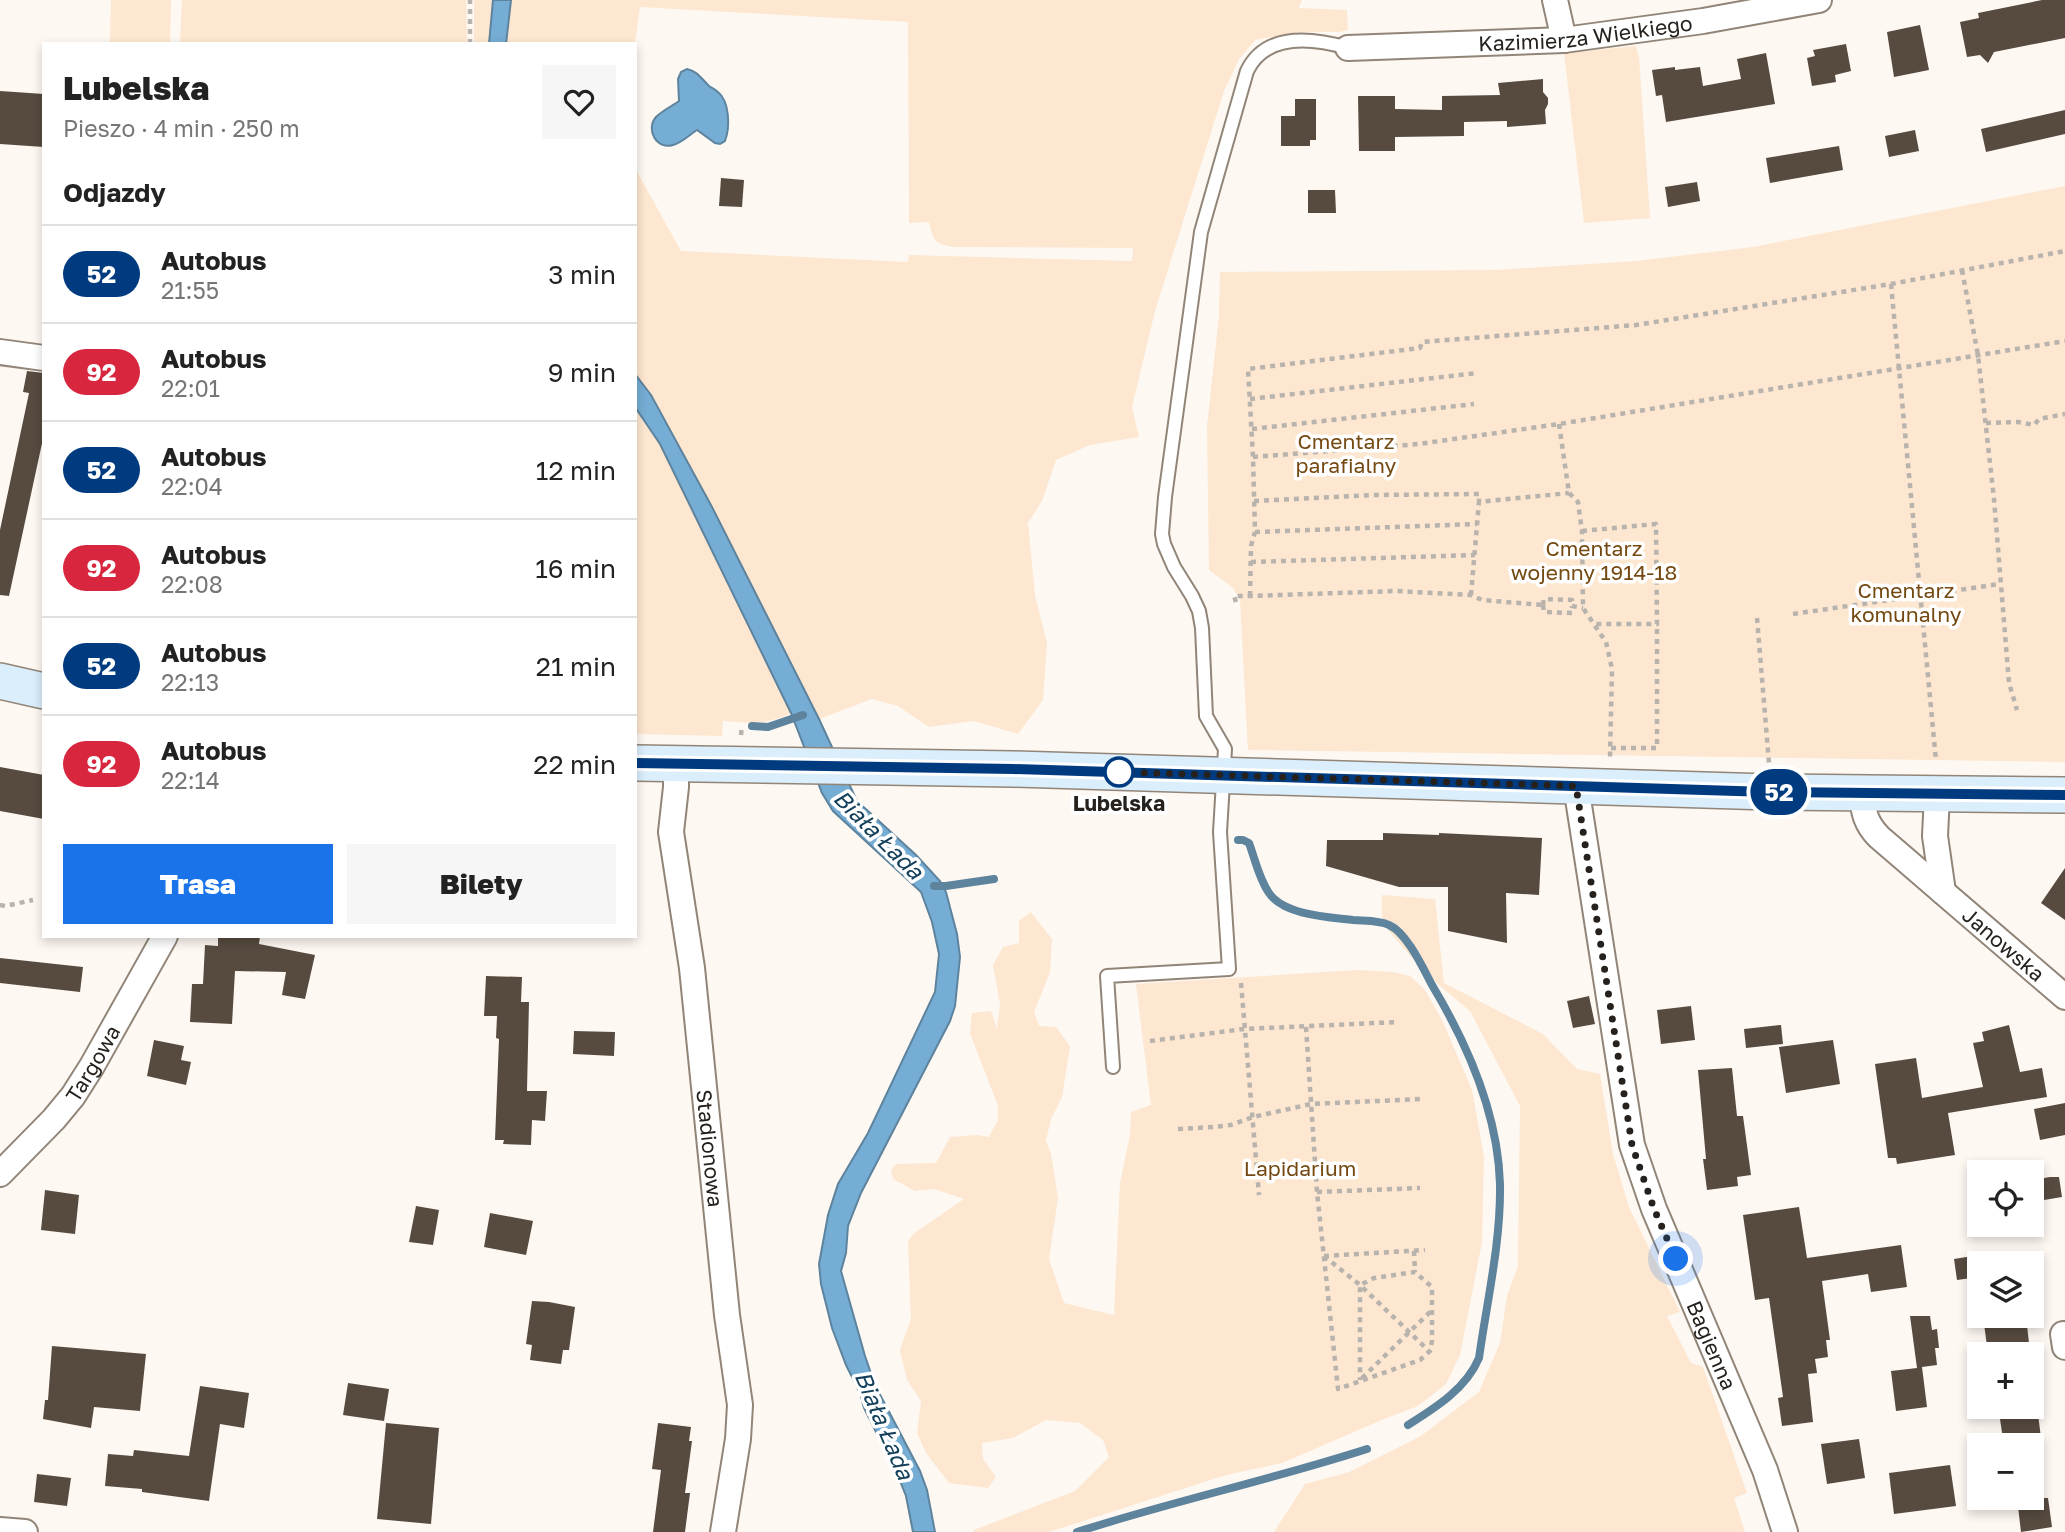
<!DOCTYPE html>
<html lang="pl">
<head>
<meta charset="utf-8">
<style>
  :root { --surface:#fff; --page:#f6f6f6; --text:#222; --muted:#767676; --line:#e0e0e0; --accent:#1a73e8 }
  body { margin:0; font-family:"Golos Text",sans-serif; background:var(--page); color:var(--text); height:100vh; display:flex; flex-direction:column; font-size:26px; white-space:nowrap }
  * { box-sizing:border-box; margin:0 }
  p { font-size:23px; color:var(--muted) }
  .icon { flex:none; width:38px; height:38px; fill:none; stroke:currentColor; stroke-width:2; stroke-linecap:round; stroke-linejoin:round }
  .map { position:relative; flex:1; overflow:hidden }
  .details { position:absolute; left:42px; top:42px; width:595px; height:896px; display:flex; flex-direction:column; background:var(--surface); border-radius:0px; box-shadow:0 4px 10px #0003 }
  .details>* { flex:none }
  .badge { padding:0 14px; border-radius:23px; font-size:24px; line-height:46px }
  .tools { position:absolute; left:1967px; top:1160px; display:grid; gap:14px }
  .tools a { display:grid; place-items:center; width:77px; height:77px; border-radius:0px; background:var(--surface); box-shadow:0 4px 10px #0003; font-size:35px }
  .you { position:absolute; width:35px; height:35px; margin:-18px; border:5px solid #fff; border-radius:50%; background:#1a73e8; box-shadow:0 0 0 10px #1a73e833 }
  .map>.badge { position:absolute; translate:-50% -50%; box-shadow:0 0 0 4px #fff }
  h2 { padding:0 21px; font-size:26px; line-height:63px }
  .round { display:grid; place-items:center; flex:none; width:74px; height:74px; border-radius:0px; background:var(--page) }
  .overview { display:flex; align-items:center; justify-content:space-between; height:119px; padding:0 21px }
  h1 { font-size:33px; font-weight:800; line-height:52px }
  .action { display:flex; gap:14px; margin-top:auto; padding:14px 21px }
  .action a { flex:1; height:80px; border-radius:0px; background:var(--accent); color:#fff; font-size:28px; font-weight:800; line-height:80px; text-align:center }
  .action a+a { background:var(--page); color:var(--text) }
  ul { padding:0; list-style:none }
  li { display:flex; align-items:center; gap:21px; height:98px; padding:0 21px; border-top:2px solid var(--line) }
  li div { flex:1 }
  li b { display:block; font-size:26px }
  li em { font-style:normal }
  li .badge { min-width:77px; font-weight:700; text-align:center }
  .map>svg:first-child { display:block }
  .green { fill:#fde7d0 }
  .water { fill:#76add4; stroke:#5e839d; stroke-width:2 }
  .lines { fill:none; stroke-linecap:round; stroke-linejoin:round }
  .stream { stroke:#5e839d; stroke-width:8 }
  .building { fill:#574b40 }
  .lane-casing { stroke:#918578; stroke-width:16 }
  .street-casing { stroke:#918578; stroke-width:28 }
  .secondary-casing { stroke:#918578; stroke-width:38 }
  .path { stroke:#b9b3ae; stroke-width:4.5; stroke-dasharray:5 5; stroke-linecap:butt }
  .lane { stroke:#fff; stroke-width:12 }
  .street { stroke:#fff; stroke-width:24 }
  .secondary { stroke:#dbeefb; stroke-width:35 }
  .line-casing { stroke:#fff; stroke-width:16 }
  .line { stroke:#003b80; stroke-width:10 }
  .walk { stroke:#26211c; stroke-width:7; stroke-dasharray:0 12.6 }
  .stop-dot { fill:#fff; stroke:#003b80; stroke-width:3.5 }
  .labels { text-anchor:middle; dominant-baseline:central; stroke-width:7; stroke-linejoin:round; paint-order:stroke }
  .street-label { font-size:21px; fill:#26211c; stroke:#fff }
  .park-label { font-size:21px; fill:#744912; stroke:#fff }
  .stop-label { font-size:21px; font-weight:bold; fill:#26211c; stroke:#fff }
  .water-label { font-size:23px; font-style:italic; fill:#15405b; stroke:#fff }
</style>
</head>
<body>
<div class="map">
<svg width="2065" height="1532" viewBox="0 0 2065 1532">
  <rect width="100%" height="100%" fill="#fef8f3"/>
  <!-- green -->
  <g class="green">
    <path d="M 111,0 L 171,0 L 170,44 L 110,44 Z"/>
    <path d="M 182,0 L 466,0 L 467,44 L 180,44 Z"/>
    <path d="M 474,0 L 493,0 L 489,44 L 474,44 Z"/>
    <path d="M 511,0 L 1302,0 L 1299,8 L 1347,10 L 1348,30 L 1339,32 L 1297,32 L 1255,40 L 1239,59 L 1224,91 L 1155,311 L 1132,407 L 1139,437 L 1090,445 L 1056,460 L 1042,501 L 1028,523 L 1035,595 L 1047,643 L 1043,700 L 1018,734 L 974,721 L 929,727 L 898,706 L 872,699 L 819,719 L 712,507 L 651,395 L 635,374 L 635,168 L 681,251 L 908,262 L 909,255 L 1132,261 L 1133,248 L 955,247 C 936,244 933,242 929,222 L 909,223 L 908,22 L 640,7 L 635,44 L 506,44 Z"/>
    <path d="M 1636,46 L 1639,57 L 1650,218 L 1584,223 L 1564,53 Z"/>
    <path d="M 2065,186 L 2065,762 L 1248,750 L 1240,600 L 1233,588 L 1209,570 L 1207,426 L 1219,316 L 1220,272 L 1495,270 L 1637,261 L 1753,247 Z"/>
    <path d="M 635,407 L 660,444 L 791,713 C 767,725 750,723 723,721 L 722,736 L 635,734 Z"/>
    <path d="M 1382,895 L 1435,899 L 1444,983 L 1543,1034 L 1577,1069 L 1600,1074 L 1613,1154 L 1629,1207 L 1680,1312 L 1667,1316 L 1691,1363 L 1703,1367 L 1747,1493 L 1734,1498 L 1745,1532 L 1274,1532 L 1305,1484 L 1349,1472 L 1421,1436 L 1479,1392 L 1500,1343 L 1507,1296 L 1518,1266 L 1520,1106 L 1470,1011 L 1426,974 L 1382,923 Z"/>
    <path d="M 1031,912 L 1052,939 L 1050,972 L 1034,1012 L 1039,1026 L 1056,1027 L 1070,1046 L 1062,1097 L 1051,1119 L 1046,1140 L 1051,1154 L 1058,1198 L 1049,1259 L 1064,1303 L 1114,1315 L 1120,1183 L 1130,1135 L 1131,1112 L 1151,1105 L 1136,984 L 1357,970 L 1393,972 L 1410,976 L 1425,990 L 1443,1022 L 1472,1090 L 1484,1157 L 1482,1242 L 1460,1355 L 1446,1384 L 1418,1406 L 1384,1419 L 1282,1463 L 1226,1475 L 1049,1532 L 974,1532 L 974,1530 L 1075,1491 L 1109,1457 L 1103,1440 L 1080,1423 L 1046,1420 L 1013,1438 L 982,1443 L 983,1459 L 996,1477 L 988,1488 L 949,1483 L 926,1453 L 917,1433 L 921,1401 L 907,1380 L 900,1350 L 911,1319 L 908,1242 L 913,1234 L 964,1199 L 934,1189 L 915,1191 L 893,1179 L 891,1170 L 896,1164 L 936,1163 L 950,1137 L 977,1135 L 989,1137 L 998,1120 L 998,1106 L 970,1033 L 972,1013 L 991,1011 L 997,1029 L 1000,1004 L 993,965 L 1003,947 L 1019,943 L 1019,921 Z"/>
  </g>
  <!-- water -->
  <g class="water">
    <path d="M 493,0 L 511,0 L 506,44 L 489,44 Z"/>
    <path d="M 687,69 C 697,71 701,78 709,86 C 712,88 715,89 718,92 C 730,102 730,128 725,141 L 720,144 L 715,143 L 697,130 C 689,135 683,142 673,145 C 657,150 645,130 656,117 C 662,111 672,106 679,101 L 678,79 L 681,72 Z"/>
    <path d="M 635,374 L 651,395 L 712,507 L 819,719 L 857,801 L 916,855 L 940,881 L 946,892 L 957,934 L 960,957 L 955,1006 L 950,1021 L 861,1193 L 848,1226 L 846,1253 L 841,1271 L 865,1356 L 875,1385 L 920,1471 L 927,1490 L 935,1532 L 913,1532 L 906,1496 L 898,1476 L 864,1408 L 860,1393 L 846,1365 L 832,1328 L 821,1284 L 819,1264 L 828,1215 L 838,1184 L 868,1133 L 935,992 L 939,954 L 932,922 L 921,892 L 833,811 L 822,793 L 791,713 L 660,444 L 635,407 Z"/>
  </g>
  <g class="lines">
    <!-- stream -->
    <g class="stream">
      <path d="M 752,726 L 768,727 L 803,715"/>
      <path d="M 1238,840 L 1243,840 L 1249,843 C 1255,859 1259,879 1269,893 C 1284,915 1328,917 1353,920 C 1364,921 1379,920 1389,925 C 1407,933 1423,968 1432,985 C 1468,1045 1498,1113 1500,1184 C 1501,1242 1487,1301 1479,1358 C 1466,1389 1435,1408 1408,1425"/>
      <path d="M 934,886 L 946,886 L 994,879"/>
      <path d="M 1077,1532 C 1173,1501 1271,1480 1367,1449"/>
    </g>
  </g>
  <!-- building -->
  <g class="building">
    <path d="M 2042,0 L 2065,0 L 2065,38 L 1994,52 L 1988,63 L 1980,55 L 1967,57 L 1960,22 L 1979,18 L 1978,13 Z"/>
    <path d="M 1920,25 L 1929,70 L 1894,77 L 1887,32 Z"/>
    <path d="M 1846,44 L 1851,71 L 1835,75 L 1836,82 L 1812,86 L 1807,58 L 1815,56 L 1813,50 Z"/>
    <path d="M 1766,53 L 1775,104 L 1666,122 L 1662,95 L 1656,96 L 1652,70 L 1675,67 L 1675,70 L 1700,67 L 1703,86 L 1741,79 L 1737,59 Z"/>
    <path d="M 1543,79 L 1543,92 L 1548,98 L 1548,104 L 1545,110 L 1546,124 L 1507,127 L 1507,121 L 1464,122 L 1464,136 L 1395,137 L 1395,151 L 1359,151 L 1358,96 L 1395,96 L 1395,109 L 1442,110 L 1442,96 L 1500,95 L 1498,83 Z"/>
    <path d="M 0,91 L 44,94 L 44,147 L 0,144 Z"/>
    <path d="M 1295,99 L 1316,99 L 1316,140 L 1310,140 L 1310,146 L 1281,146 L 1281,116 L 1295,116 Z"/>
    <path d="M 2065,110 L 2065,134 L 1986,152 L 1981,129 Z"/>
    <path d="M 1915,130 L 1919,151 L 1889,157 L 1885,136 Z"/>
    <path d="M 1839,146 L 1843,170 L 1770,183 L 1766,158 Z"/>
    <path d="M 721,178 L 744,180 L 742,207 L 719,206 Z"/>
    <path d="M 1697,182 L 1700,201 L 1668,207 L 1665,187 Z"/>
    <path d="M 1308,190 L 1335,190 L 1336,213 L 1308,213 Z"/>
    <path d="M 27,371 L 44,373 L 44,434 L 9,596 L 0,595 L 0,530 L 29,393 L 23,392 Z"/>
    <path d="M 0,767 L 44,775 L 44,819 L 0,811 Z"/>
    <path d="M 1383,833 L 1439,835 L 1439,833 L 1542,838 L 1539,895 L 1506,893 L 1507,943 L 1448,931 L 1448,887 L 1399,887 L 1326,866 L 1327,840 L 1383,840 Z"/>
    <path d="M 2065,868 L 2065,920 L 2041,903 Z"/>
    <path d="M 218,936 L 260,936 L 259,944 L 315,955 L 305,999 L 282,995 L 286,972 L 235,971 L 232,1024 L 190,1022 L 192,984 L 203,984 L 205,945 L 218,946 Z"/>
    <path d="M 0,958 L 83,967 L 80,992 L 0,983 Z"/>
    <path d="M 486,976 L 522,977 L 521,1002 L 529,1002 L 527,1091 L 547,1091 L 545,1121 L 532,1120 L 531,1145 L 503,1144 L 504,1140 L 495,1140 L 499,1039 L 496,1038 L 497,1016 L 484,1016 Z"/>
    <path d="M 1589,996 L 1595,1024 L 1573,1028 L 1567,1001 Z"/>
    <path d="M 1691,1006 L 1695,1040 L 1661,1044 L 1657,1010 Z"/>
    <path d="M 1781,1025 L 1783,1044 L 1746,1048 L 1744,1029 Z"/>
    <path d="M 2009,1025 L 2020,1072 L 2042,1068 L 2047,1097 L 1948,1113 L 1955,1155 L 1897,1164 L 1896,1158 L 1888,1158 L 1875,1064 L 1916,1058 L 1922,1098 L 1983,1087 L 1973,1043 L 1984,1041 L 1982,1032 Z"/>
    <path d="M 574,1031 L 615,1032 L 614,1056 L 573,1054 Z"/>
    <path d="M 154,1040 L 184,1046 L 181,1060 L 191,1062 L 186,1085 L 147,1076 Z"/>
    <path d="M 1833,1040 L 1840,1084 L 1786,1093 L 1779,1047 Z"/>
    <path d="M 1732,1068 L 1737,1116 L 1743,1116 L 1751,1175 L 1737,1177 L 1738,1186 L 1707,1190 L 1703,1159 L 1706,1159 L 1698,1070 Z"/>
    <path d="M 2065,1103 L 2065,1135 L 2040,1140 L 2034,1109 Z"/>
    <path d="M 2050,1177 L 2059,1177 L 2062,1197 L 2032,1202 L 2032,1180 Z"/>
    <path d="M 45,1190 L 79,1195 L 75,1234 L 41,1230 Z"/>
    <path d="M 416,1206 L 439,1210 L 433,1245 L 409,1242 Z"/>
    <path d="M 1799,1207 L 1807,1258 L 1901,1245 L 1907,1287 L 1871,1292 L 1868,1274 L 1822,1281 L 1830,1340 L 1826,1340 L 1828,1357 L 1815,1359 L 1817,1373 L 1808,1374 L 1813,1422 L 1782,1426 L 1778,1398 L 1783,1397 L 1769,1298 L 1755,1300 L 1743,1215 Z"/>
    <path d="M 490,1213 L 533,1221 L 526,1255 L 484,1247 Z"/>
    <path d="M 1979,1255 L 1979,1277 L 1957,1280 L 1954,1259 Z"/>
    <path d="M 532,1301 L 549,1302 L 575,1307 L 569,1350 L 563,1350 L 561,1364 L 530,1360 L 532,1345 L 526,1344 Z"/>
    <path d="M 1910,1316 L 1930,1316 L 1932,1330 L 1937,1329 L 1939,1348 L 1935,1348 L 1937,1365 L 1922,1367 L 1927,1407 L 1896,1411 L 1891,1371 L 1917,1368 Z"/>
    <path d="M 1983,1316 L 2026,1316 L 2030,1352 L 1988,1354 Z"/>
    <path d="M 52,1346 L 146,1354 L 140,1411 L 94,1407 L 91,1428 L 43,1419 L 45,1400 L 48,1400 Z"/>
    <path d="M 348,1383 L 389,1389 L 384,1421 L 343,1415 Z"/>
    <path d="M 200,1386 L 249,1393 L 244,1428 L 220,1424 L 209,1501 L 142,1492 L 142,1489 L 105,1486 L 108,1454 L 133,1456 L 134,1450 L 189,1456 Z"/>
    <path d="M 2038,1414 L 2042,1446 L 2004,1446 L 2000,1419 Z"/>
    <path d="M 386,1423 L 439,1428 L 431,1524 L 377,1519 Z"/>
    <path d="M 658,1423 L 691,1427 L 689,1441 L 692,1441 L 685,1493 L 690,1493 L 685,1532 L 653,1532 L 661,1470 L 652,1469 Z"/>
    <path d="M 1859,1439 L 1865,1478 L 1827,1484 L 1821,1444 Z"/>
    <path d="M 1950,1465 L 1956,1506 L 1894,1514 L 1889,1473 Z"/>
    <path d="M 37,1474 L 71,1478 L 67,1506 L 34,1502 Z"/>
    <path d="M 2017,1498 L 2048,1498 L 2052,1527 L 2021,1532 Z"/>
  </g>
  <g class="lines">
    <!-- lane casing -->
    <g class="lane-casing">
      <path id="lane" d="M 1113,1067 L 1107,976 L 1229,969 L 1220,832 L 1225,749 L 1206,716 L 1202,628 L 1199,611 L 1192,596 L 1174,567 L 1164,544 L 1162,534 L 1165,497 L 1201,232 L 1247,71 C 1266,32 1313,38 1348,48"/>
    </g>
    <!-- street casing -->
    <g class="street-casing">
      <g id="street">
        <path d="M 1555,0 L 1564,40"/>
        <path id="s1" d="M 1348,48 L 1564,40 L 1703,21 L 1819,0"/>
        <path d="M 0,352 L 44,358"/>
        <path id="s2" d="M 676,764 L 676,787 L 671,832 L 692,968 L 727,1315 L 740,1405 L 738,1439 L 723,1532"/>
        <path id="s3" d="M 1576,786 L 1632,1145 L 1654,1209 L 1765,1470 L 1785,1532"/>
        <path id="s4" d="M 1862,794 C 1863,812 1866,824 1879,837 L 2065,997"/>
        <path d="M 1937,795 L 1935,836 L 1943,892"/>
        <path id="s5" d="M 0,1174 L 54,1119 L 73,1096 L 92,1066 L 165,936"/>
        <path d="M 2063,1334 L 2065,1347"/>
        <path d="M 0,1530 L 25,1532"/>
      </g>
    </g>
    <!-- secondary casing -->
    <g class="secondary-casing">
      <g id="secondary">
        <path d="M 0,681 L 44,691"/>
        <path d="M 635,763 L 1013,769 L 1769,792 L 2065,795"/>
      </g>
    </g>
    <!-- path -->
    <g class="path">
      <path d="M 470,44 L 470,0"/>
      <path d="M 1962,270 L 1978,355 L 1994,499 L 2009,683 L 2017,710"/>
      <path d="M 1891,284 L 1936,761"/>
      <path d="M 1250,399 L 1477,373"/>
      <path d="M 1986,423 L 2018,422 L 2034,425 L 2039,419 L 2065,414"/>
      <path d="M 1559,424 L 1569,493 L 1578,502 L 1582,531 L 1583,608 L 1606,642 L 1612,669 L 1610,757"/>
      <path d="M 1252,429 L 1474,404"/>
      <path d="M 1253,457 L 1419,444 L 1559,424 L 2065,341"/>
      <path d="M 1254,501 L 1372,495 L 1479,494 L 1479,502"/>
      <path d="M 1582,531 L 1656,524 L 1657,624 L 1594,624"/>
      <path d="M 1255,532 L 1477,524"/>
      <path d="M 1251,562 L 1475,555"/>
      <path d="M 1471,595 L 1479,502 L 1569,493"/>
      <path d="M 1250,596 L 1251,546 L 1255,532 L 1253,457 L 1248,369 L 1420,348 L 1422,342 L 1636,325 L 1891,284 L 2065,251"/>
      <path d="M 1236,602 L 1234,596 L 1250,596 L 1396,591 L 1471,595 L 1482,600 L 1543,605"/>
      <path d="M 1543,605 L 1544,599 L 1572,600 L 1572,606 L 1583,608"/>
      <path d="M 1543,605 L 1544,612 L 1572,613 L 1572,606"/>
      <path d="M 1793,614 L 2000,584"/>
      <path d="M 1757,618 L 1769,763"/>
      <path d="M 741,735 L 742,725"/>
      <path d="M 1611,748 L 1657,748 L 1657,624"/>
      <path d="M 0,905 L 5,906 L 33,900"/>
      <path d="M 1241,983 L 1259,1195"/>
      <path d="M 1306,1027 L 1317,1192 L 1338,1389 L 1420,1360 L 1430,1351 L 1432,1341 L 1432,1287 L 1415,1272 L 1374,1278 L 1360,1285 L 1360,1380"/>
      <path d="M 1150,1041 L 1244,1029 L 1398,1022"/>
      <path d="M 1178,1129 L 1214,1127 L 1231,1125 L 1253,1117 L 1311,1104 L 1422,1099"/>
      <path d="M 1317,1192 L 1420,1188"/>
      <path d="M 1414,1251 L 1415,1272"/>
      <path d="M 1324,1256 L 1360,1285 L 1429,1351"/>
      <path d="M 1324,1256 L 1425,1250"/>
      <path d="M 1362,1378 L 1431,1311"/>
    </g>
    <!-- lane -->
    <use href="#lane" class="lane"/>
    <!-- street -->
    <use href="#street" class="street"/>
    <!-- secondary -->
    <use href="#secondary" class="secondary"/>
  </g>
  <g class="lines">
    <!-- line casing -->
    <g class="line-casing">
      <path id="line" d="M 635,763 L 1013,769 L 1769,792 L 2065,795"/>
    </g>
    <!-- line -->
    <use href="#line" class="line"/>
    <!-- walk -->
    <path class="walk" d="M 1119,772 L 1576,786 L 1632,1145 L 1654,1209 L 1676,1259"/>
  </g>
  <!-- markers -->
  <circle class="stop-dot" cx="1119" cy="772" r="14"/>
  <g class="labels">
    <!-- street labels -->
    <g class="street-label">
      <text stroke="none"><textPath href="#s1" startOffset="238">Kazimierza Wielkiego</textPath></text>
      <text stroke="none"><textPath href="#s4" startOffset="212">Janowska</textPath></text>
      <text stroke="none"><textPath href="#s5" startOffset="145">Targowa</textPath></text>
      <text stroke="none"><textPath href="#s2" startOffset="387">Stadionowa</textPath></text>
      <text stroke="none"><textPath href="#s3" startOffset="579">Bagienna</textPath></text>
    </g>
    <!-- park labels -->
    <g class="park-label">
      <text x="1346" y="441">Cmentarz<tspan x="1346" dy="24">parafialny</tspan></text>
      <text x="1594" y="548">Cmentarz<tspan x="1594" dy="24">wojenny 1914-18</tspan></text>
      <text x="1906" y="590">Cmentarz<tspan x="1906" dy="24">komunalny</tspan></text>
      <text x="1300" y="1168">Lapidarium</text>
    </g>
    <!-- stop labels -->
    <g class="stop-label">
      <text x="1119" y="803">Lubelska</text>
    </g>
    <!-- water labels -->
    <g class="water-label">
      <text transform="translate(879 834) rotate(45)">Biała Łada</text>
      <text transform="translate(885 1425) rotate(67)">Biała Łada</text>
    </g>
  </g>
</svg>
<div class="tools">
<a><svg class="icon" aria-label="locate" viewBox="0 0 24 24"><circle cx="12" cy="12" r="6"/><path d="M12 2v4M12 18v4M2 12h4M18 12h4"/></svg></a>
<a><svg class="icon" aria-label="layers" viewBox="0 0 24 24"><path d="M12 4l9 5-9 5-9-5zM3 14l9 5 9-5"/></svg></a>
<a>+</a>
<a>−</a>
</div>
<div class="you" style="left:1676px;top:1259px"></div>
<b class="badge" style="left:1779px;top:792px;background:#003b80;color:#fff">52</b>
<section class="details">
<div class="overview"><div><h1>Lubelska</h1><p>Pieszo · 4 min · 250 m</p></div><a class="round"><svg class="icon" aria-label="heart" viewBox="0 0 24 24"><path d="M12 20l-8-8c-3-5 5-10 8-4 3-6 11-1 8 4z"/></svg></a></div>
<h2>Odjazdy</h2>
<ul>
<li><span class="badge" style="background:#003b80;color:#fff">52</span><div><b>Autobus</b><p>21:55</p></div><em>3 min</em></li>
<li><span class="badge" style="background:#d7263d;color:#fff">92</span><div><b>Autobus</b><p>22:01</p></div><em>9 min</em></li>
<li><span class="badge" style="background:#003b80;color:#fff">52</span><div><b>Autobus</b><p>22:04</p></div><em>12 min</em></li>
<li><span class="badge" style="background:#d7263d;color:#fff">92</span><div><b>Autobus</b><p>22:08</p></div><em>16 min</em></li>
<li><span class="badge" style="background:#003b80;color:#fff">52</span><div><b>Autobus</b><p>22:13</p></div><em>21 min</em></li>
<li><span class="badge" style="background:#d7263d;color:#fff">92</span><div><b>Autobus</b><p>22:14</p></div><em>22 min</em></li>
</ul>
<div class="action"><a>Trasa</a><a>Bilety</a></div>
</section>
</div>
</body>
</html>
